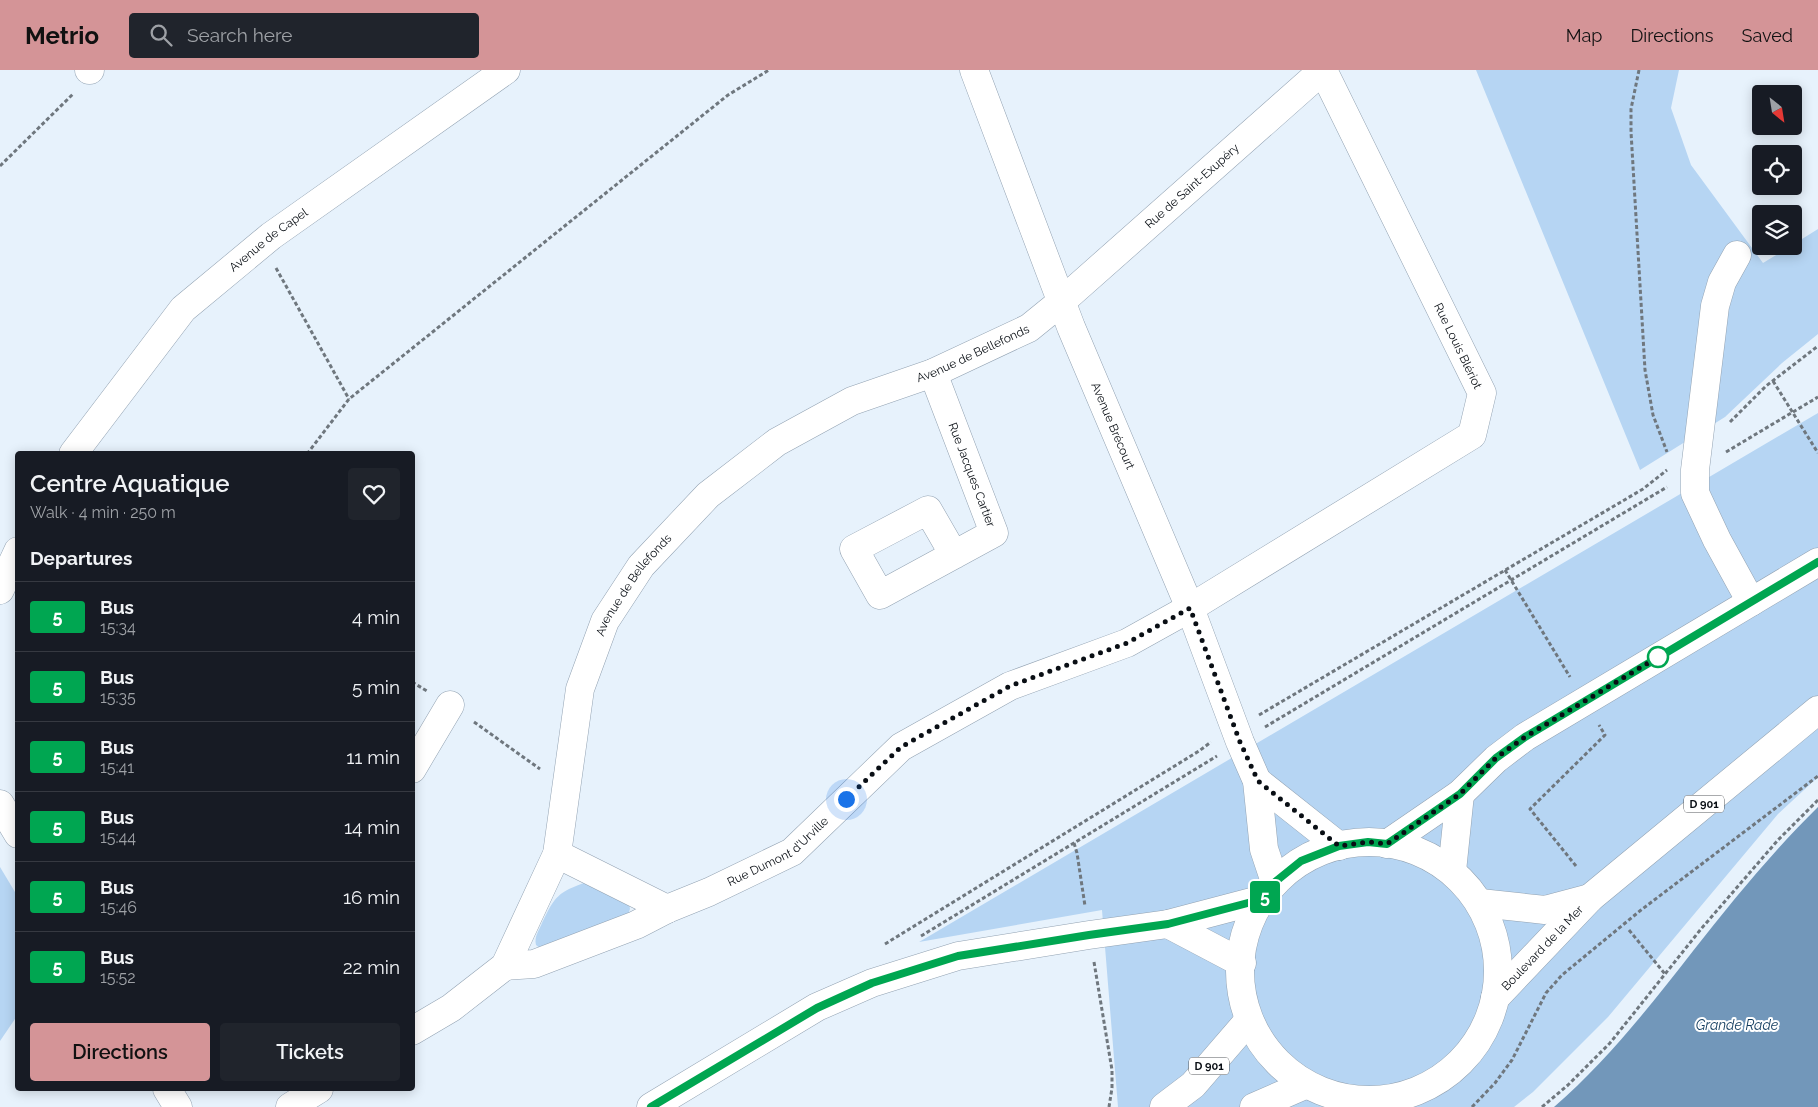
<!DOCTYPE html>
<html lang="en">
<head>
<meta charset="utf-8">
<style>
  :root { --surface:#171b24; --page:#20242c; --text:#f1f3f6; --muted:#9ea1a6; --line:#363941; --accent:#d49497 }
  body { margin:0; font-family:Raleway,sans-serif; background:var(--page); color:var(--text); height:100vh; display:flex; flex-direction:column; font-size:19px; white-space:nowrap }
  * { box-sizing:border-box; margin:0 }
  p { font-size:16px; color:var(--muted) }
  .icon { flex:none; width:28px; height:28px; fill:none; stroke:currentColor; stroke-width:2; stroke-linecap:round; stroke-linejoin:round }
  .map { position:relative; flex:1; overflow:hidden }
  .sheet { position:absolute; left:15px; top:381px; width:400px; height:640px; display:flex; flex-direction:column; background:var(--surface); border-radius:5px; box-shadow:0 2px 12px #0003 }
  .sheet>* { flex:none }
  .badge { padding:0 10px; border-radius:4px; font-size:18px; line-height:32px }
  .needle { width:32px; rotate:150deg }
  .tools { position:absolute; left:1752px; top:15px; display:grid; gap:10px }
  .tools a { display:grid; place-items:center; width:50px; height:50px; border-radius:5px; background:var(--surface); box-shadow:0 2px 12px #0003; font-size:25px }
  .you { position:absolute; width:25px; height:25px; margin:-12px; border:4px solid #fff; border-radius:50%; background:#1a73e8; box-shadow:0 0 0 8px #1a73e833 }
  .map>.badge { position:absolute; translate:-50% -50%; box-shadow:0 0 0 2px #fff }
  h2 { padding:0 15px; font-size:19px; line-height:45px }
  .round { display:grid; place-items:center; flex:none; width:52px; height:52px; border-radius:5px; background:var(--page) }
  .headline { display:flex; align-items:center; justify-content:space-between; height:85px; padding:0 15px }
  h1 { font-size:24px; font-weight:600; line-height:38px }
  .primary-button { display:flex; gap:10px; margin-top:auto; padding:10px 15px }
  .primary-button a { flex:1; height:58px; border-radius:5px; background:var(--accent); color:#111; font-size:20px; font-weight:600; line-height:58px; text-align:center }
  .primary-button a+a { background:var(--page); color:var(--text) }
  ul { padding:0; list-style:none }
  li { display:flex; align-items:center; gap:15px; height:70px; padding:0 15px; border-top:1px solid var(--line) }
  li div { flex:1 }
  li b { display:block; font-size:19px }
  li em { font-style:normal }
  li .badge { min-width:55px; font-weight:700; text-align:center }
  header { display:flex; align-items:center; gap:30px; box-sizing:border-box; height:70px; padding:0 25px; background:var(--accent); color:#111 }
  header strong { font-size:24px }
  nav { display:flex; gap:28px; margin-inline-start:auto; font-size:18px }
  .search { width:350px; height:45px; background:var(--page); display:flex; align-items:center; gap:12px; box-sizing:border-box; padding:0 18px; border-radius:5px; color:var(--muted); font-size:19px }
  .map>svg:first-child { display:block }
  .green { fill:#b6d5f3 }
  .water { fill:#7297ba }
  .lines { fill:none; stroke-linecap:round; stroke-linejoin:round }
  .minor-casing { stroke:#92a2b2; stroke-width:29 }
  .major-casing { stroke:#92a2b2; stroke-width:29 }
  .path { stroke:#6f777e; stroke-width:3; stroke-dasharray:4 2.5; stroke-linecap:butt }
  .minor { stroke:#fff; stroke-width:28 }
  .major { stroke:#fff; stroke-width:28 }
  .line-casing { stroke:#fff; stroke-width:11 }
  .line { stroke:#00a651; stroke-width:8 }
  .walk { stroke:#090e14; stroke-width:5; stroke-dasharray:0 9 }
  .stop-dot { fill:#fff; stroke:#00a651; stroke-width:2.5 }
  .labels { text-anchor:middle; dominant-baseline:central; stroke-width:4; stroke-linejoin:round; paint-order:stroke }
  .shield { fill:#fff; stroke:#53565a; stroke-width:1 }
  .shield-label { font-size:11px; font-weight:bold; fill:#090e14 }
  .street-label { font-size:12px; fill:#090e14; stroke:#fff }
  .water-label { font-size:14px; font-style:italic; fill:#0f3a5d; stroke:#fff }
</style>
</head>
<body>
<header>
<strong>Metrio</strong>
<div class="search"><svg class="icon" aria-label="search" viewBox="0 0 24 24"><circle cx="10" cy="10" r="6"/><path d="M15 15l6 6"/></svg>Search here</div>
<nav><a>Map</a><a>Directions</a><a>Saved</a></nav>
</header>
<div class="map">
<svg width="1818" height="1037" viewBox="0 0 1818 1037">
  <rect width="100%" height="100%" fill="#e7f2fc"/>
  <!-- green -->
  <g class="green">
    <path d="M 1476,0 L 1679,0 L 1671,38 L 1691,95 L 1763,193 L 1791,176 L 1794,176 L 1794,174 L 1818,159 L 1818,264 L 1782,293 L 1725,347 L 1640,400 Z"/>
    <path d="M 1818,343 L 1818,707 L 1778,744 L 1608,947 L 1533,1022 L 1514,1037 L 1118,1037 L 1102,840 L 919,872 Z"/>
    <path d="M 0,797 L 18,827 L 17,946 L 0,971 Z"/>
    <path d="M 587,812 L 629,834 L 630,839 L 626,850 L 541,879 L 536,875 C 534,866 539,861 542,853 C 555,826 558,822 587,812 Z"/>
  </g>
  <!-- water -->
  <path class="water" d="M 1818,737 L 1818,1037 L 1554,1037 C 1607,991 1650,936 1693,881 C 1732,831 1773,781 1818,737 Z"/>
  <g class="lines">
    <!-- minor casing -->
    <g class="minor-casing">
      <g id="minor">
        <path d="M 89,0 L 90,0"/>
        <path d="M 1737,185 L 1722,212 L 1715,236 L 1695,400 L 1695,423 L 1717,470 L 1751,532"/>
        <path id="s1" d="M 933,303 L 994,463 L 880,525 L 854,479 L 928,440 L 954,485"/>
        <path id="s2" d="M 73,384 L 183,239 L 271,166 L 506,0"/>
        <path d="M 0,520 L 18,481"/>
        <path d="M 412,699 L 450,635"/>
        <path d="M 0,734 L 18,764"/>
        <path d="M 557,784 L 667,839"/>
        <path id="s3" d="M 505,896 L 534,894 L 636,855 L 667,839 L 709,822 L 792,782 L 901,677 L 1010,616 L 1127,573 L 1190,538 L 1472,365 L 1482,323 L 1323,0"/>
        <path id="s4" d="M 412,961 L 451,938 L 505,896 L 557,784 L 580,619 L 605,551 L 641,496 L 708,425 L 777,372 L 852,331 L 933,303 L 1029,258 L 1061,232 L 1323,0"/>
        <path d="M 167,1019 L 178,1037"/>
        <path d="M 290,1037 L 319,1019"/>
      </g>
    </g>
    <!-- major casing -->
    <g class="major-casing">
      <g id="major">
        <path id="s5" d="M 974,0 L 1071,257 L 1190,538 L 1240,672 L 1257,711 L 1264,779 L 1275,812"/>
        <path d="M 1257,711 L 1339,776"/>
        <circle cx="1369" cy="901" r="129"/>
        <path d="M 1387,774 L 1460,724 L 1496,689 L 1525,667 L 1818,492"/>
        <path d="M 1452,801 L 1460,724"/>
        <path d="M 1480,833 L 1545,840 L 1590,828"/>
        <path d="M 1168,854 L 1242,893"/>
        <path id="s6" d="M 1495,928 L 1590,828 L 1818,640"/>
        <path d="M 651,1037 L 817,937 L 872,913 L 958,886 L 1089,865 L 1168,854 L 1263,829"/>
        <path d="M 1164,1037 L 1193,1015 L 1249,950"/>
        <path d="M 1254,1037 L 1305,1015"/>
      </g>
    </g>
    <!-- path -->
    <g class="path">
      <path d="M 1639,0 L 1631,39 L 1631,62 L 1645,300 L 1653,345 L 1667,382"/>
      <path d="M 0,96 L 74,23"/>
      <path d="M 276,198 L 349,329"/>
      <path d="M 1773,311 L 1818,383"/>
      <path d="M 1730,352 L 1766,316 L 1818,276"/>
      <path d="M 1726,382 L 1818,327"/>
      <path d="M 307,384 L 349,329 L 728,25 L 769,0"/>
      <path d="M 1505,500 L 1570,607"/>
      <path d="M 412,612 L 427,621"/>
      <path d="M 1259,645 L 1643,419 L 1667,400"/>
      <path d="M 474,652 L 540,699"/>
      <path d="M 1265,657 L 1667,417"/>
      <path d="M 1074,773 L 1077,783 L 1085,836"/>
      <path d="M 1576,796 L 1530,739 L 1605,665 L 1599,655"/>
      <path d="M 1629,860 L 1665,904"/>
      <path d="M 921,866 L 1217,686"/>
      <path d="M 885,874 L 1199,681 L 1211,672"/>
      <path d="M 1094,892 L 1112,1000 L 1112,1018 L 1109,1037"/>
      <path d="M 1397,1027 L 1400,1037"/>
      <path d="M 1472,1037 L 1495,1013 L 1512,990 L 1546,923 L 1562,905 L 1641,840 L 1818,706"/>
      <path d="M 1542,1037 L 1568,1015 L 1610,973 L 1701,859 L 1778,770 L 1818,730"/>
    </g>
    <!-- minor -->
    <use href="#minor" class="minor"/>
    <!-- major -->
    <use href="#major" class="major"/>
  </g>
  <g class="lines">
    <!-- line casing -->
    <g class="line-casing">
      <path id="line" d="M 651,1037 L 817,938 L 872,913 L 958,886 L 1089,865 L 1168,854 L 1263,829 L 1275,812 L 1301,791 L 1339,776 L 1368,772 L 1387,774 L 1460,724 L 1496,688 L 1525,667 L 1818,492"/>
    </g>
    <!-- line -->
    <use href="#line" class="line"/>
    <!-- walk -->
    <path class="walk" d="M 846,729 L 901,677 L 1010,616 L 1127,573 L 1190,538 L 1240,672 L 1258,711 L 1339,776 L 1368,772 L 1387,774 L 1460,724 L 1496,688 L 1525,667 L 1658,587"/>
  </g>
  <!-- markers -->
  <circle class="stop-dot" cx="1658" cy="587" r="10"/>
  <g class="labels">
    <!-- shield labels -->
    <g class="shield">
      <rect x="1684" y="725.5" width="40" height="17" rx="4"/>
      <rect x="1189" y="987.5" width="40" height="17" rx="4"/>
    </g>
    <g class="shield-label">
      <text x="1704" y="734">D 901</text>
      <text x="1209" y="996">D 901</text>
    </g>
    <!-- street labels -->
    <g class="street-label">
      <text stroke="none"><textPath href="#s4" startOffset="1220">Rue de Saint-Exupéry</textPath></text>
      <text stroke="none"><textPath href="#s2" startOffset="292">Avenue de Capel</textPath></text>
      <text transform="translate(1458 276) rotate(64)">Rue Louis Blériot</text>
      <text stroke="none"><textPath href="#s4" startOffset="942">Avenue de Bellefonds</textPath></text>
      <text stroke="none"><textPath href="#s5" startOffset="382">Avenue Brécourt</textPath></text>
      <text stroke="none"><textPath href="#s1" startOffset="109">Rue Jacques Cartier</textPath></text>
      <text stroke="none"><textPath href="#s4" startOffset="522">Avenue de Bellefonds</textPath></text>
      <text stroke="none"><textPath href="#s3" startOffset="299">Rue Dumont d'Urville</textPath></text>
      <text stroke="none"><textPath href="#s6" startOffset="69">Boulevard de la Mer</textPath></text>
    </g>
    <!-- water labels -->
    <g class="water-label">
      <text x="1737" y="955">Grande Rade</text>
    </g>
  </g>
</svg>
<div class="tools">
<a><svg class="needle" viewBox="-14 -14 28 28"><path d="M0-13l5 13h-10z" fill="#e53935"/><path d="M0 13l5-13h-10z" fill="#9ea1a6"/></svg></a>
<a><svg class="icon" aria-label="locate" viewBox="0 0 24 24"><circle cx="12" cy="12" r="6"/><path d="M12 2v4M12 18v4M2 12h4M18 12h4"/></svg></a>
<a><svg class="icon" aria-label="layers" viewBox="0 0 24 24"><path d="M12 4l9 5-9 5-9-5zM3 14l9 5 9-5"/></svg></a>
</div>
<div class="you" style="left:846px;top:729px"></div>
<b class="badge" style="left:1265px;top:827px;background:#00a651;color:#fff">5</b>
<section class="sheet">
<div class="headline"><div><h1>Centre Aquatique</h1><p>Walk · 4 min · 250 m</p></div><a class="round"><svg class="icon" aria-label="heart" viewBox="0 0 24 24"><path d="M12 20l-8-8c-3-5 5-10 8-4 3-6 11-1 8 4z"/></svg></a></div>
<h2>Departures</h2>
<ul>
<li><span class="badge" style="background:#00a651;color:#fff">5</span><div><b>Bus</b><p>15:34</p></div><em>4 min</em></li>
<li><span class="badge" style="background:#00a651;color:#fff">5</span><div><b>Bus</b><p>15:35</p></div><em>5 min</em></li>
<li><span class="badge" style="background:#00a651;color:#fff">5</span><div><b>Bus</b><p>15:41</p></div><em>11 min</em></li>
<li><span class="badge" style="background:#00a651;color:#fff">5</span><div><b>Bus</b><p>15:44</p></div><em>14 min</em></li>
<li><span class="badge" style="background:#00a651;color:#fff">5</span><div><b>Bus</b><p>15:46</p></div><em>16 min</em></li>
<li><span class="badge" style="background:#00a651;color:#fff">5</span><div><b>Bus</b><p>15:52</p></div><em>22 min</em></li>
</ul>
<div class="primary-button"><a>Directions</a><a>Tickets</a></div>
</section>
</div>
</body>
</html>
